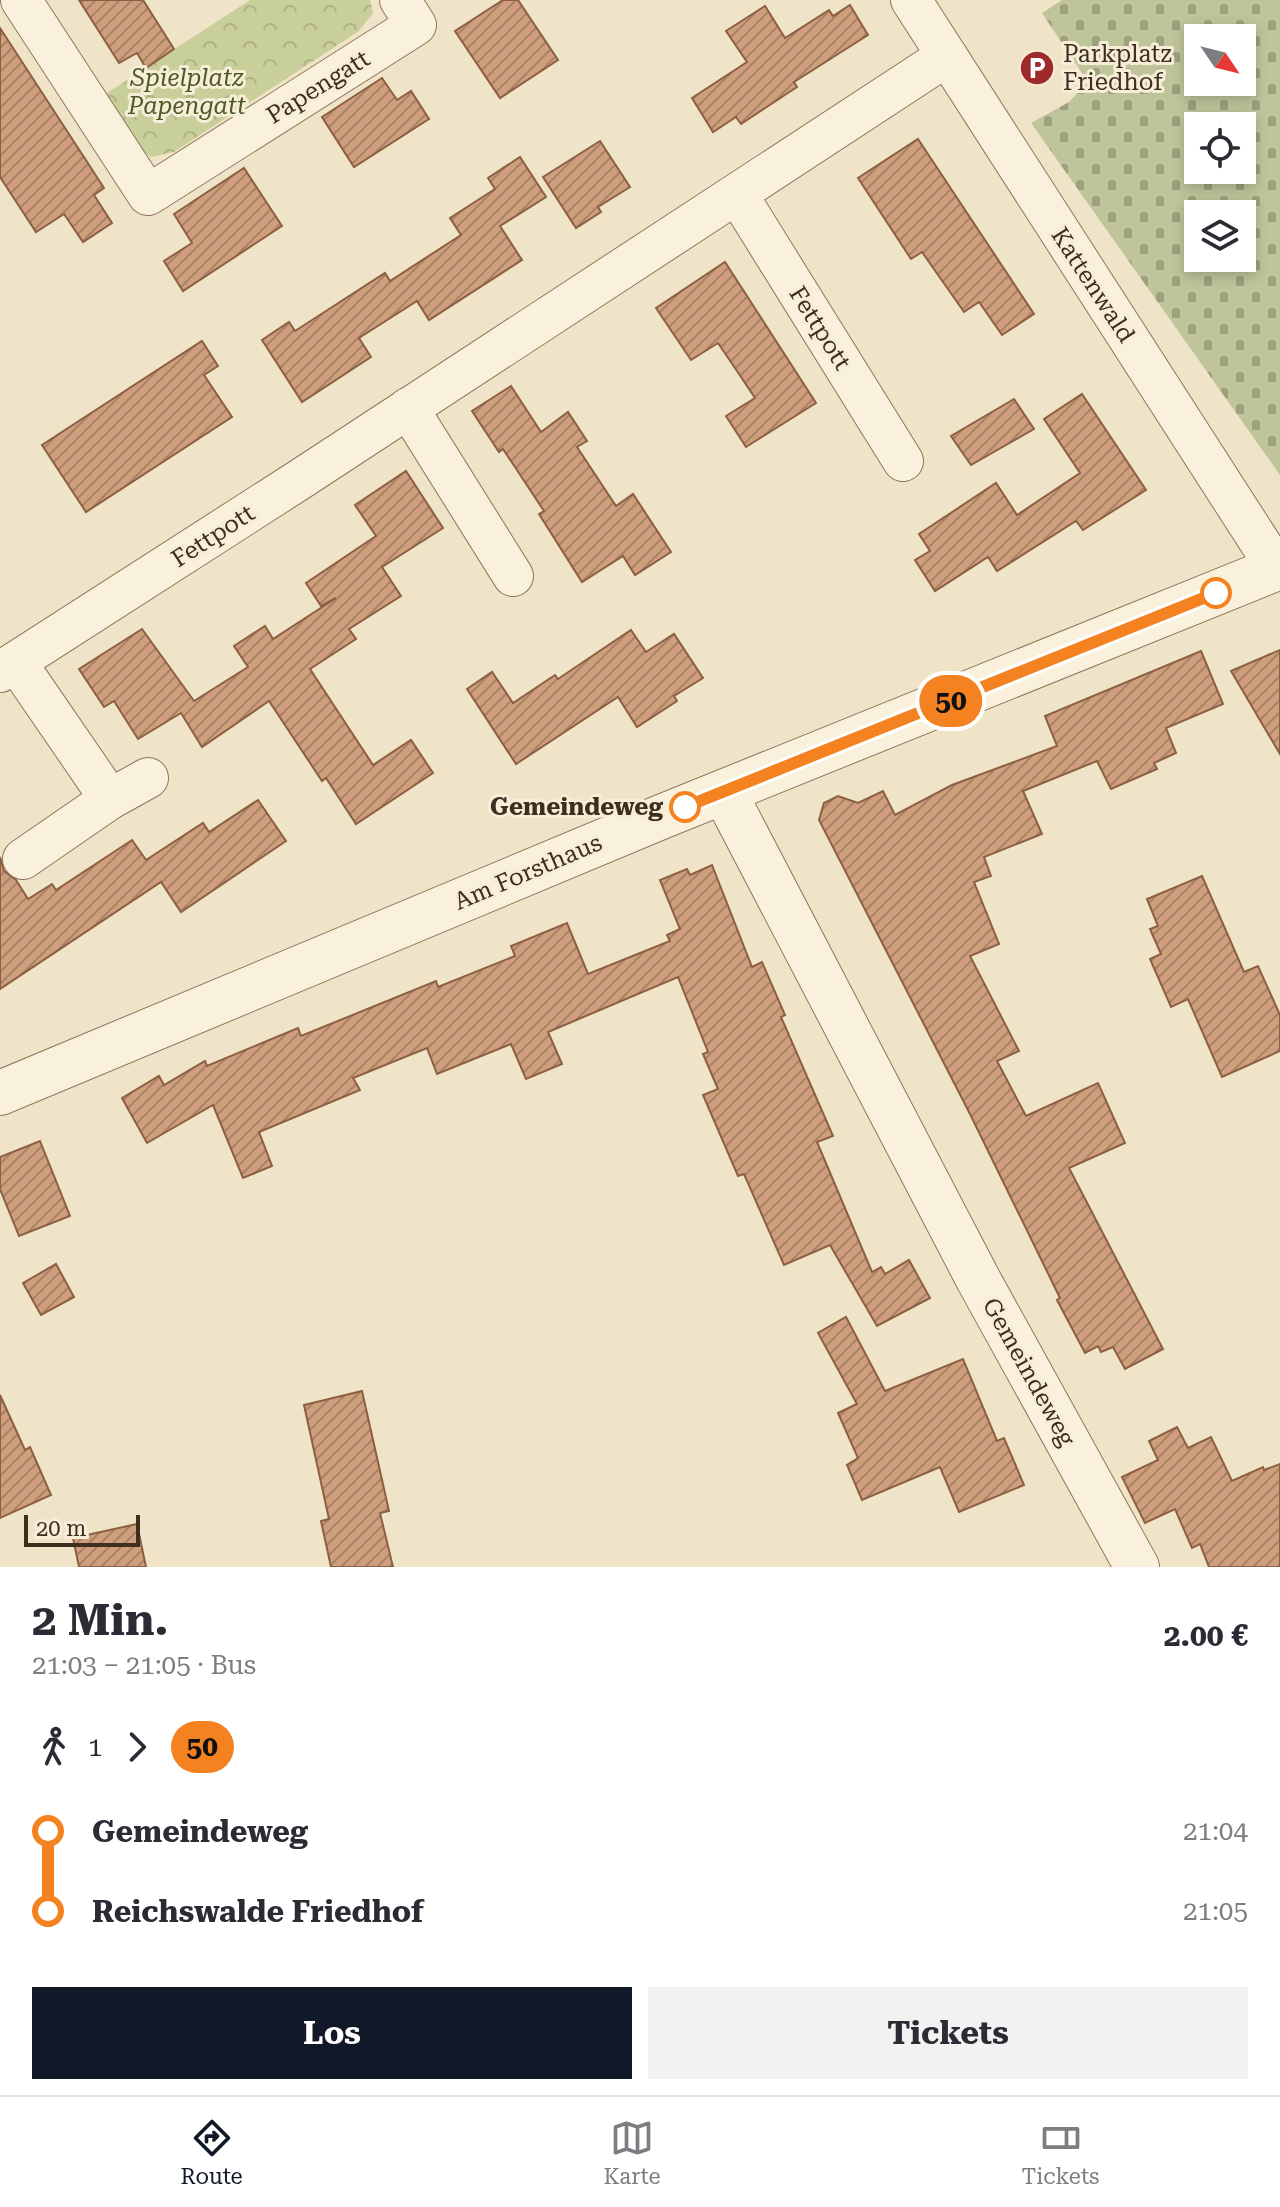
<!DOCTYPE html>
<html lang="de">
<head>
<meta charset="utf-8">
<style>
  :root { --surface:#fff; --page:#f2f2f3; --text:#2b2b33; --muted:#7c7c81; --line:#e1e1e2; --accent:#111827 }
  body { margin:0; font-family:"Roboto Serif",serif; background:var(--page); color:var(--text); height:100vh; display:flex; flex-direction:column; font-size:30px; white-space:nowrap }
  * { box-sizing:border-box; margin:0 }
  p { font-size:26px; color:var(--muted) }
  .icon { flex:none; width:44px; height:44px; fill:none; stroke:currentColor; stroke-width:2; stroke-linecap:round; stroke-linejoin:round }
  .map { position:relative; height:1567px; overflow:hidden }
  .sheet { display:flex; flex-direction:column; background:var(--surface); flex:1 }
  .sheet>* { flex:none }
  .badge { padding:0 16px; border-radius:26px; font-size:28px; line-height:52px }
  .needle { width:52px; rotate:125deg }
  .fabs { position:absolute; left:1184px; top:24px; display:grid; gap:16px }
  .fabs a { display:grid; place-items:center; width:72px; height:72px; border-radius:0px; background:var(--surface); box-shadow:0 4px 12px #0003; font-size:40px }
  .scale { position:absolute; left:24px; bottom:20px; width:116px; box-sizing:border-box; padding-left:8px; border:4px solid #3d2e20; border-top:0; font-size:22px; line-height:28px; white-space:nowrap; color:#3d2e20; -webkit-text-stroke:6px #f7eed8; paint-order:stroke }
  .map>.badge { position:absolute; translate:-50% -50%; box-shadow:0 0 0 4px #fff }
  .legs { display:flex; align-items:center; gap:12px; height:88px; padding:0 32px; font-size:26px }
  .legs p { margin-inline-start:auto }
  .headline { display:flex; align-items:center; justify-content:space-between; height:136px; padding:0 32px }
  h1 { font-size:44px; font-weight:700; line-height:60px }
  .button { display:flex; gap:16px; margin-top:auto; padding:16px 32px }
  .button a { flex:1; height:92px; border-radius:0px; background:var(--accent); color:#fff; font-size:32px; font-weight:700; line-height:92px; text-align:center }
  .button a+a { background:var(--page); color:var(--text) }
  ul { padding:0 32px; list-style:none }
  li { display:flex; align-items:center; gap:28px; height:80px; font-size:30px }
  li i { display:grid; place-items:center; width:12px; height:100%; margin:0 10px; background:currentColor }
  li i::after { content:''; width:20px; height:20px; margin:-10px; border:6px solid; border-radius:50%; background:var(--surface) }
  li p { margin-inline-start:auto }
  li:first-child i { background:linear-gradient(#0000 50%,currentColor 0) }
  li:last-child i { background:linear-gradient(currentColor 50%,#0000 0) }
  .menu { display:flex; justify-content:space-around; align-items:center; height:112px; border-top:2px solid var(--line); background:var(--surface); font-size:22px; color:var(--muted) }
  .menu a { display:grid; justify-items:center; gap:4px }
  .menu .active { color:var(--accent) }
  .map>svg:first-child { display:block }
  .cemetery { fill:url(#cemetery-stones); fill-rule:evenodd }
  .park { fill:url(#park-crowns) }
  .building { fill:url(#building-hatch); stroke:#8d5f41; stroke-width:2 }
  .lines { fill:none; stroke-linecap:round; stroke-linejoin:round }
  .minor-casing { stroke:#8d765c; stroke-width:42 }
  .tertiary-casing { stroke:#8d765c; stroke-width:46 }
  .minor { stroke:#faf1dc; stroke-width:40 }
  .tertiary { stroke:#faf1dc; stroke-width:44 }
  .line-1-casing { stroke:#fff; stroke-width:18 }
  .line-1 { stroke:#f58220; stroke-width:12 }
  .stop-1-dot { fill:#fff; stroke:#f58220; stroke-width:4 }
  .labels { text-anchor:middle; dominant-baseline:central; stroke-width:6; stroke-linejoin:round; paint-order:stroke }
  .poi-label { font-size:24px; fill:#3d2e20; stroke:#f7eed8; text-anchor:start }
  .park-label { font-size:24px; font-style:italic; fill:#4d5a26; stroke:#f7eed8 }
  .street-label { font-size:24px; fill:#3d2e20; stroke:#f7eed8 }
  .stop-label { font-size:24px; font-weight:bold; fill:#3d2e20; stroke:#f7eed8; text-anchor:end }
</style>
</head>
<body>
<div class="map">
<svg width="1280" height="1567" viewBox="0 0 1280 1567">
  <defs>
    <pattern id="cemetery-stones" width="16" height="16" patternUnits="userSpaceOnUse" patternTransform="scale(2)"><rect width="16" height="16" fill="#bfc49a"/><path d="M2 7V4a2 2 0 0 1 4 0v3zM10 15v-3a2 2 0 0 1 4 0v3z" fill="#9ca07d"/></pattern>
    <pattern id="park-crowns" width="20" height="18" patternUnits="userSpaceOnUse" patternTransform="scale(2)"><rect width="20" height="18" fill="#c9cf9b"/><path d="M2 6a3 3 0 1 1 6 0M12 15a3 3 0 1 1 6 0" fill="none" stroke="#aeb285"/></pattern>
    <pattern id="building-hatch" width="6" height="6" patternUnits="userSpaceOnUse" patternTransform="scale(2)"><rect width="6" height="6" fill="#cf9f7d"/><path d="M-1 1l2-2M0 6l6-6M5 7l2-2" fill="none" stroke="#a98266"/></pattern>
  </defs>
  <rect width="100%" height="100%" fill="#f0e4c8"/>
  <!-- cemetery -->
  <path class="cemetery" d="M 1062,0 L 1280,0 L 1280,475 L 1031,123 L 1069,102 L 1088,82 L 1042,13 ZM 1198,38 L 1242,38 L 1242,82 L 1198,82 ZM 1198,126 L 1242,126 L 1242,170 L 1198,170 ZM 1198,214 L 1242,214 L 1242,258 L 1198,258 Z"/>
  <!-- park -->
  <path class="park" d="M 250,0 L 370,0 L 373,13 L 359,31 L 174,152 L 151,157 L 135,145 L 104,95 Z"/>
  <!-- building -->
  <g class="building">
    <path d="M 79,0 L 143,0 L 174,49 L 146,68 L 137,53 L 119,63 Z"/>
    <path d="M 503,0 L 518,0 L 558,60 L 500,98 L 455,31 Z"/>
    <path d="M 850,5 L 868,35 L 794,82 L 797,87 L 741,124 L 736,117 L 713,132 L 692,98 L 747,62 L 726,31 L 765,6 L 785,38 L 829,10 L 833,16 Z"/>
    <path d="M 0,28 L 104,188 L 94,195 L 112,223 L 83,242 L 64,214 L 36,232 L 0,177 Z"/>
    <path d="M 382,78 L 397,100 L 411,91 L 429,119 L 354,167 L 322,117 Z"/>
    <path d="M 918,139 L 1034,314 L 1002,335 L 979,302 L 964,312 L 922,252 L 911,259 L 858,178 Z"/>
    <path d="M 600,141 L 630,187 L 598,207 L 601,212 L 576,228 L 543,177 Z"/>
    <path d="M 520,157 L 546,197 L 500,226 L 522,260 L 429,320 L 417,301 L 359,338 L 371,357 L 302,402 L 262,340 L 289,322 L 295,331 L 385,273 L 390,281 L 461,235 L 450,218 L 495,189 L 488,178 Z"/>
    <path d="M 244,168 L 282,226 L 183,291 L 164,261 L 192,243 L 174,214 Z"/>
    <path d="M 725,262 L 816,403 L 746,447 L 726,416 L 755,398 L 737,371 L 718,343 L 691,360 L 656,308 Z"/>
    <path d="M 202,341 L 218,366 L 204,375 L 232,417 L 86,512 L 42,445 Z"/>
    <path d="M 511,386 L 541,432 L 568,412 L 587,441 L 577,447 L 616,506 L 633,494 L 671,552 L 635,575 L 623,556 L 582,582 L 539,514 L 544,511 L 503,449 L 499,452 L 472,411 Z"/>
    <path d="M 1082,394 L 1146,490 L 1083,530 L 1076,521 L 997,571 L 988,557 L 935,591 L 915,560 L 930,551 L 919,534 L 996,483 L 1017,515 L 1080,473 L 1044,419 Z"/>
    <path d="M 1014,399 L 1034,429 L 971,465 L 951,436 Z"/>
    <path d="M 406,471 L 443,528 L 382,567 L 401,596 L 349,629 L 356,639 L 310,669 L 373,765 L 411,740 L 433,773 L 356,824 L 326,778 L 322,781 L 269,701 L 202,747 L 181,713 L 138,739 L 114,701 L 104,707 L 79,669 L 142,629 L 194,701 L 248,667 L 234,646 L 265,626 L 273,639 L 336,598 L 321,606 L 306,583 L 376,536 L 355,505 Z"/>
    <path d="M 631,630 L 646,652 L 674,634 L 703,678 L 674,696 L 677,701 L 637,727 L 618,697 L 516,764 L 467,689 L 492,672 L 513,703 L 555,675 L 558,679 Z"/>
    <path d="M 1280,650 L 1280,754 L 1231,671 Z"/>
    <path d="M 1201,651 L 1223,704 L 1166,728 L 1176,753 L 1154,763 L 1157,769 L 1111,789 L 1097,761 L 1023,791 L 1042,834 L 984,857 L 991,876 L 974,882 L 999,944 L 970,956 L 1019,1051 L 997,1061 L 1026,1116 L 1098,1083 L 1125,1143 L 1069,1168 L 1163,1349 L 1125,1369 L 1113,1347 L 1101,1352 L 1098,1346 L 1085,1353 L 1057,1300 L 1060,1298 L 969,1112 L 819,820 L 824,803 L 838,796 L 858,803 L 883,791 L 895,815 L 952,785 L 1057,746 L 1045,716 Z"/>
    <path d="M 258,800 L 286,841 L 181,912 L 161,882 L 0,989 L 0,857 L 4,871 L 16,880 L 28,899 L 52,884 L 56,890 L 132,840 L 146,860 L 203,823 L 209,832 Z"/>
    <path d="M 712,865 L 752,967 L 762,962 L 785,1015 L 781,1017 L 833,1136 L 817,1142 L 872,1272 L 881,1267 L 885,1274 L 909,1260 L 930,1298 L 877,1326 L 830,1245 L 784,1265 L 744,1174 L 738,1176 L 703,1095 L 718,1089 L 703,1054 L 708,1052 L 678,977 L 548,1032 L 562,1064 L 526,1079 L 511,1044 L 437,1074 L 427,1048 L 353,1078 L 360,1090 L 259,1132 L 272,1166 L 243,1178 L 213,1105 L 147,1143 L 122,1098 L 159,1076 L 164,1085 L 205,1061 L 207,1066 L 298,1028 L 301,1036 L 436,981 L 438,987 L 515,956 L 511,946 L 567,923 L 588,974 L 670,941 L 667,935 L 680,929 L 660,880 L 687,869 L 690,875 Z"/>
    <path d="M 1202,876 L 1244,972 L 1258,966 L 1280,1015 L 1280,1051 L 1222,1077 L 1188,999 L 1171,1007 L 1150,959 L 1161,954 L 1150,929 L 1158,926 L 1147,899 Z"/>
    <path d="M 40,1141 L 70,1216 L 19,1236 L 0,1189 L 0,1157 Z"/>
    <path d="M 56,1264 L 74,1297 L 41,1315 L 23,1283 Z"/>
    <path d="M 846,1317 L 885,1391 L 963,1359 L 997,1441 L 1004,1438 L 1024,1485 L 959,1512 L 940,1467 L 862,1500 L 847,1465 L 858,1458 L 838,1413 L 857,1404 L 818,1333 Z"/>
    <path d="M 362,1391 L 389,1511 L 380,1513 L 393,1567 L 331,1567 L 321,1521 L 329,1519 L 304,1405 Z"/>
    <path d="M 0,1395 L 25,1450 L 30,1447 L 51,1495 L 0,1518 Z"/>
    <path d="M 1177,1427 L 1188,1448 L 1211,1437 L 1232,1481 L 1263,1467 L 1264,1470 L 1280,1464 L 1280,1567 L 1209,1567 L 1200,1544 L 1192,1548 L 1175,1509 L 1145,1523 L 1122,1477 L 1158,1460 L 1149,1441 Z"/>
    <path d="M 137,1524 L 146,1567 L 79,1567 L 73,1538 Z"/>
  </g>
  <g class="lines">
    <!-- minor casing -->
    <g class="minor-casing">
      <g id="minor">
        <path d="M 21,0 L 148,195 L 416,25 L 400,0"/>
        <path d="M 911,0 L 1277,569"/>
        <path d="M 737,194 L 903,461"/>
        <path d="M 408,408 L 513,576"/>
        <path d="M 16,662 L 110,799 L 23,859"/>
        <path d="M 0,672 L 299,480 L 947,56"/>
        <path d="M 110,799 L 148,778"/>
      </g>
    </g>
    <!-- tertiary casing -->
    <g class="tertiary-casing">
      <g id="tertiary">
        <path d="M 724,792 L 978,1279 L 1137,1567"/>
        <path d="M 0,1093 L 661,817 L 1280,567"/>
      </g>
    </g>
    <!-- minor -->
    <use href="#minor" class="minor"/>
    <!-- tertiary -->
    <use href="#tertiary" class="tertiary"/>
  </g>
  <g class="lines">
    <!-- line-1 casing -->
    <g class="line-1-casing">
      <path id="line-1" d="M 685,807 L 1216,593"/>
    </g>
    <!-- line-1 -->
    <use href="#line-1" class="line-1"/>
  </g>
  <!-- icons -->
  <defs>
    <g id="parking-disc" transform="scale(1.8)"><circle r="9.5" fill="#9e2a2b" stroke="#f7eed8"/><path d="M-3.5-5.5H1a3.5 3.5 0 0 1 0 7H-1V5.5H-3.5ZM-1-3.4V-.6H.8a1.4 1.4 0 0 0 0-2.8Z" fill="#fff"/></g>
  </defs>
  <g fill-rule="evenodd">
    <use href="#parking-disc" x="1037" y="68"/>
  </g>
  <!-- markers -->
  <g class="stop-1-dot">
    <circle cx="1216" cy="593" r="14"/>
    <circle cx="685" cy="807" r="14"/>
  </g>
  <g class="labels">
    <!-- poi labels -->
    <g class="poi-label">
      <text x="1063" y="54">Parkplatz<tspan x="1063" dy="28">Friedhof</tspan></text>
    </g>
    <!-- park labels -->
    <g class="park-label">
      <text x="187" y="78">Spielplatz<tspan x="187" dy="28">Papengatt</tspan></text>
    </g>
    <!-- street labels -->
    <g class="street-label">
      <text transform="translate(318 87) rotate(-32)">Papengatt</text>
      <text transform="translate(1093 285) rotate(57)">Kattenwald</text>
      <text transform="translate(820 328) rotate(58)">Fettpott</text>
      <text transform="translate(213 536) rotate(-33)">Fettpott</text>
      <text transform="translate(528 872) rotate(-23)">Am Forsthaus</text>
      <text transform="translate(1029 1372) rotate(61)">Gemeindeweg</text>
    </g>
    <!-- stop labels -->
    <g class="stop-label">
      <text x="663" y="807">Gemeindeweg</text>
    </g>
  </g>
</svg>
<div class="fabs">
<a><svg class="needle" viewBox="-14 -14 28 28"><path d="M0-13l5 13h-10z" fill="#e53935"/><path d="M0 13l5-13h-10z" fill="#7c7c81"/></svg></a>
<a><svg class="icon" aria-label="locate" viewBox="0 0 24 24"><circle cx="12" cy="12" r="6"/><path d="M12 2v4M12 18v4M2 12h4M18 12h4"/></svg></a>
<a><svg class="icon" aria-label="layers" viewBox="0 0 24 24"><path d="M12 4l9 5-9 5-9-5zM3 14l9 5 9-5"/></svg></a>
</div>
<div class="scale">20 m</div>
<b class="badge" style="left:951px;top:701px;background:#f58220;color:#111">50</b>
</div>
<section class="sheet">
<div class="headline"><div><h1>2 Min.</h1><p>21:03 – 21:05 · Bus</p></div><b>2.00 €</b></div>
<div class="legs"><svg class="icon" aria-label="walk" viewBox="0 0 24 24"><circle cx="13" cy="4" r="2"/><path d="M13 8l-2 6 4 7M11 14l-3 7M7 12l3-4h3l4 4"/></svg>1<svg class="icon" aria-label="forward" viewBox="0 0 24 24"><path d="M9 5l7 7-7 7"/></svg><b class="badge" style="background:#f58220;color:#111">50</b></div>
<ul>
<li><i style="color:#f58220"></i><b>Gemeindeweg</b><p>21:04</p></li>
<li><i style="color:#f58220"></i><b>Reichswalde Friedhof</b><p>21:05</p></li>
</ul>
<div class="button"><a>Los</a><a>Tickets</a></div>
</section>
<nav class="menu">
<a class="active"><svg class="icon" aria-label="directions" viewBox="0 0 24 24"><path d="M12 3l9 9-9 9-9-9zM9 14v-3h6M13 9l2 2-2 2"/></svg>Route</a>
<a><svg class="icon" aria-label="map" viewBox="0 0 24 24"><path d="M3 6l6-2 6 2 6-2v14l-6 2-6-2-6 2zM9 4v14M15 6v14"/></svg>Karte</a>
<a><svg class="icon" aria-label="tickets" viewBox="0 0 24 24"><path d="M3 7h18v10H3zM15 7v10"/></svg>Tickets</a>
</nav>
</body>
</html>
